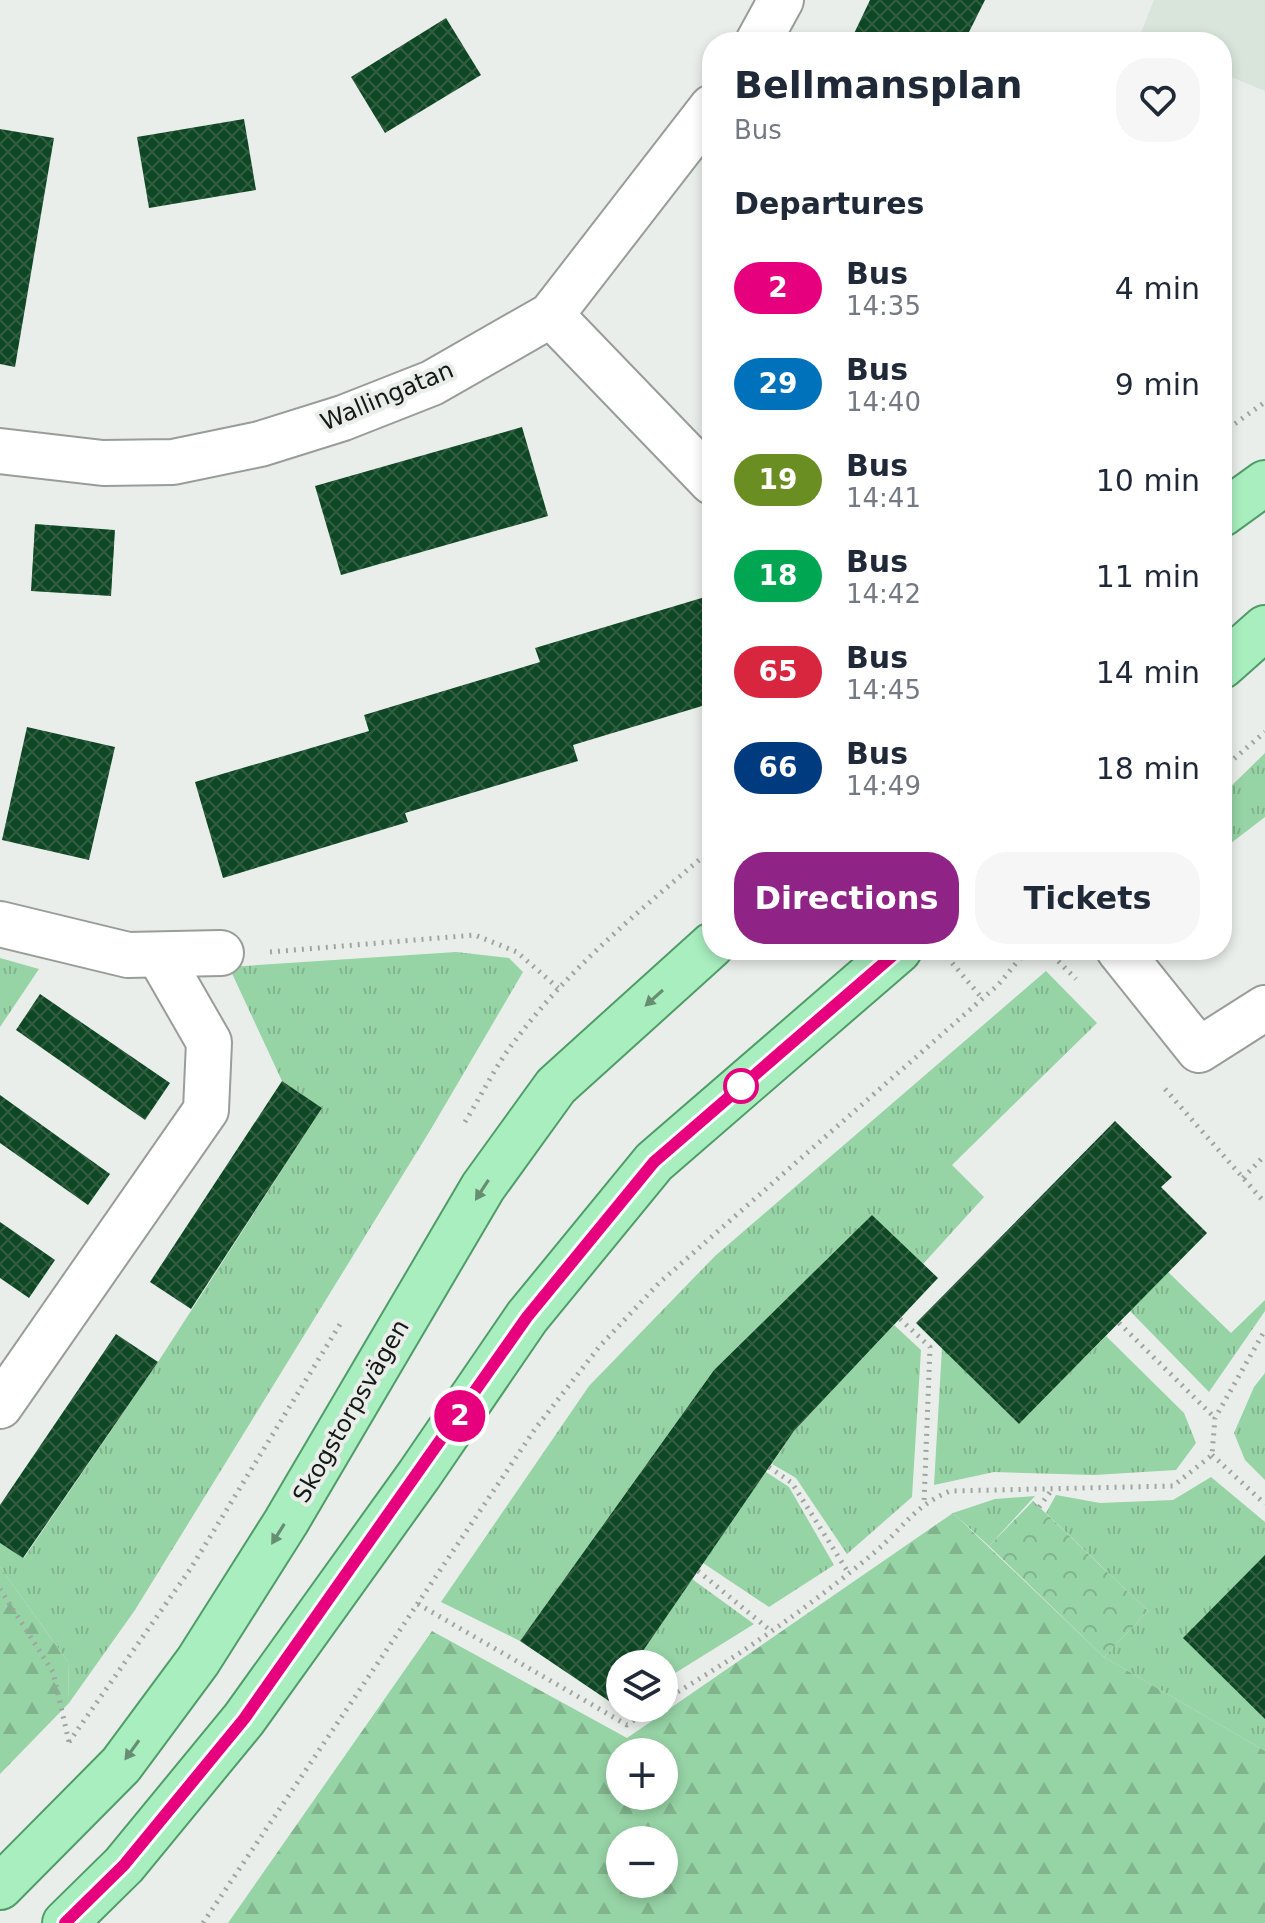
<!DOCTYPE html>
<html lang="en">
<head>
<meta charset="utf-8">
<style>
  :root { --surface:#fff; --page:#f6f6f7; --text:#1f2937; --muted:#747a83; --accent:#8f2386 }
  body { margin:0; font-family:"DejaVu Sans",sans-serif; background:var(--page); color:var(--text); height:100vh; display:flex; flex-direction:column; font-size:30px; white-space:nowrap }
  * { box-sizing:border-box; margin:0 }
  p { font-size:26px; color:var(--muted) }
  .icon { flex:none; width:44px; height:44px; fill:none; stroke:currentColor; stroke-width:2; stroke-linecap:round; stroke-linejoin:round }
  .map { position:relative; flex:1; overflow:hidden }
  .sheet { position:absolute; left:702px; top:32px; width:530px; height:928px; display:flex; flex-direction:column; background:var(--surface); border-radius:32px; box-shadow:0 4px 12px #0003 }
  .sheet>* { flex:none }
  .badge { padding:0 16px; border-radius:26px; font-size:28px; line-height:52px }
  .fabs { position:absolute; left:606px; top:1650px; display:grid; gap:16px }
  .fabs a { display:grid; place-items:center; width:72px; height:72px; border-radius:50%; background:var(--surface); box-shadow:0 4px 12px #0003; font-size:40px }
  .map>.badge { position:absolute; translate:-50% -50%; box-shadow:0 0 0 4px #fff }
  h2 { padding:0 32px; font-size:30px; line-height:72px }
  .round { display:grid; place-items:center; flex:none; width:84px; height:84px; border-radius:32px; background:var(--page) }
  .overview { display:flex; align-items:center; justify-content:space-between; height:136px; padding:0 32px }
  h1 { font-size:38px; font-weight:700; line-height:60px }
  .button { display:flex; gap:16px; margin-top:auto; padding:16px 32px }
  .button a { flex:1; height:92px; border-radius:32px; background:var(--accent); color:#fff; font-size:32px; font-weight:700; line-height:92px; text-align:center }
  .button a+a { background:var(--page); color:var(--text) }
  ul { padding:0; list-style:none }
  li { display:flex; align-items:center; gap:24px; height:96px; padding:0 32px }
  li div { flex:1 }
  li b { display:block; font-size:30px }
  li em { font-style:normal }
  li .badge { min-width:88px; font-weight:700; text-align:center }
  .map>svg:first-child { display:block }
  .built { fill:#d9e5db }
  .grass { fill:url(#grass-tufts) }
  .forest { fill:url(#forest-firs); fill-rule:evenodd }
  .park { fill:url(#park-crowns) }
  .building { fill:url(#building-cross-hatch) }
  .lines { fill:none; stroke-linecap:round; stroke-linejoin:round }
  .minor-casing { stroke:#989d99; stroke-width:48 }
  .major-casing { stroke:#509c68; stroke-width:48 }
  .path { stroke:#a1a5a1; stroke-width:5; stroke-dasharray:2 6; stroke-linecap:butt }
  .minor { stroke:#fff; stroke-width:44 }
  .major { stroke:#a9eebf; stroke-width:44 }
  .oneway { fill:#678e73 }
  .line-casing { stroke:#fff; stroke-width:18 }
  .line { stroke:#e6007e; stroke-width:12 }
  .stop-dot { fill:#fff; stroke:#e6007e; stroke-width:4 }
  .labels { text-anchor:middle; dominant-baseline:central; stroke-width:8; stroke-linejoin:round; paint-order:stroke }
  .street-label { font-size:24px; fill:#161816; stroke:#e9eeea }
</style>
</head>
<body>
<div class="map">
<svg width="1265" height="1923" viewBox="0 0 1265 1923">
  <defs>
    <pattern id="grass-tufts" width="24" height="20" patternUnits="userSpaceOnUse" patternTransform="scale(2)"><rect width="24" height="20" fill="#96d3a5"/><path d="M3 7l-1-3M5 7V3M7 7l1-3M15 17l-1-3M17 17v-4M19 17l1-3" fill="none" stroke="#81b48d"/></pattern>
    <pattern id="forest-firs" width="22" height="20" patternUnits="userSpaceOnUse" patternTransform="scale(2)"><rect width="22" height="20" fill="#96d3a5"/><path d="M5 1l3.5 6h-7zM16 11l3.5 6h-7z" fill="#81b48d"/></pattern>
    <pattern id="park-crowns" width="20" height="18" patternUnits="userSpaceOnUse" patternTransform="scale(2)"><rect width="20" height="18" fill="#96d3a5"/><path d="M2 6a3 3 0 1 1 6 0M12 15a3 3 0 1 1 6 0" fill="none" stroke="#81b48d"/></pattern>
    <pattern id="building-cross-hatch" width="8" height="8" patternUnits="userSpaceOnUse" patternTransform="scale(2)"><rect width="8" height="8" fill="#0f4724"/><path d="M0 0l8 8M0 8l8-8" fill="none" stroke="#315e42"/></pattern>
  </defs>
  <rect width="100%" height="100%" fill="#e9eeea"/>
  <!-- built -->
  <path class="built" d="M 1154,0 L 1265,0 L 1265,91 L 1222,73 L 1222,42 L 1149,42 L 1139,38 Z"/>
  <!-- grass -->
  <g class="grass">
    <path d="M 1265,753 L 1265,817 L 1222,850 L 1222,795 Z"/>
    <path d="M 456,952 L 509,958 L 523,972 L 431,1129 L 135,1610 L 69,1703 L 68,1662 L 0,1567 L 0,1543 L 24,1558 L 158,1362 L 322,1108 L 282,1081 L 229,967 Z"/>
    <path d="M 0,958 L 39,969 L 0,1027 Z"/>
    <path d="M 1046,971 L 1097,1023 L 952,1165 L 984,1197 L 923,1264 L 872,1215 L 714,1370 L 520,1641 L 441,1602 L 589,1386 L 715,1256 Z"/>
    <path d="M 1168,1272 L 1231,1333 L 1265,1300 L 1265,1311 L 1209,1392 L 1130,1311 Z"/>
    <path d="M 894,1325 L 921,1350 L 912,1497 L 847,1554 L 796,1478 L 772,1464 L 794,1431 Z"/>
    <path d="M 1106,1336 L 1184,1413 L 1196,1443 L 1176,1470 L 1094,1475 L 994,1472 L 934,1485 L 942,1348 L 1019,1424 Z"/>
    <path d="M 1265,1373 L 1265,1480 L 1245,1460 L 1234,1433 L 1254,1387 Z"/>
    <path d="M 766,1472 L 789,1487 L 834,1565 L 769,1607 L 703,1563 Z"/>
    <path d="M 1211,1477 L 1265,1522 L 1265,1751 L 1104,1657 L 1148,1611 L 1046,1513 L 1056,1495 L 1100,1503 L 1173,1500 Z"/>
    <path d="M 1035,1496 L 989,1546 L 953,1513 L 995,1499 Z"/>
    <path d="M 692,1579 L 754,1624 L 664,1680 L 664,1664 L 634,1664 Z"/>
  </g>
  <!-- forest -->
  <g class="forest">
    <path d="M 953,1513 L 1104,1657 L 1265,1751 L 1265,1923 L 228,1923 L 432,1631 L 627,1738 ZM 620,1752 L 664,1752 L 664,1796 L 620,1796 ZM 620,1840 L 664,1840 L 664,1884 L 620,1884 Z"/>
    <path d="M 0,1567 L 68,1662 L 69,1703 L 0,1774 Z"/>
  </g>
  <!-- park -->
  <path class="park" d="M 1033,1501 L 1148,1611 L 1104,1657 L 989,1546 Z"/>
  <!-- building -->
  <g class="building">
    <path d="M 870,0 L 985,0 L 964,42 L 850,42 Z"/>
    <path d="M 446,18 L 481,75 L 385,133 L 351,77 Z"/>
    <path d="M 244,119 L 256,190 L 149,208 L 137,137 Z"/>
    <path d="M 0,129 L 54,138 L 15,367 L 0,364 Z"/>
    <path d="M 522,427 L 548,516 L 341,575 L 315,486 Z"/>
    <path d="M 35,524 L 115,530 L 111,596 L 31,591 Z"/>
    <path d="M 705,597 L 712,619 L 712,703 L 573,745 L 578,761 L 405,813 L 408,822 L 223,878 L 195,782 L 369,731 L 364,715 L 540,662 L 535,648 Z"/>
    <path d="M 27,727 L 115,747 L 89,860 L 2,840 Z"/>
    <path d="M 40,994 L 170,1083 L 145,1120 L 16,1030 Z"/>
    <path d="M 282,1081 L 322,1108 L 191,1309 L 150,1282 Z"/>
    <path d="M 0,1095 L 110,1174 L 88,1205 L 0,1143 Z"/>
    <path d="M 1115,1121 L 1172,1177 L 1161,1187 L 1207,1233 L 1019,1424 L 916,1323 Z"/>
    <path d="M 872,1215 L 938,1278 L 794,1431 L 634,1664 L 620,1664 L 620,1685 L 609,1701 L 520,1641 L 714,1370 Z"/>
    <path d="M 0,1222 L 55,1260 L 29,1298 L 0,1278 Z"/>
    <path d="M 116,1334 L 158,1362 L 23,1558 L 0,1543 L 0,1505 Z"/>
    <path d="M 1265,1555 L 1265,1719 L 1183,1638 Z"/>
  </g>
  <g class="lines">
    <!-- minor casing -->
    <g class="minor-casing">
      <g id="minor">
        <path d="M 758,42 L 781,0"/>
        <path d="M 551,315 L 712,482"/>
        <path d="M 0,451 L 103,463 L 173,462 L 260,444 L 343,418 L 432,383 L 551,315 L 712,107"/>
        <path d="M 0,924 L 128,955 L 221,953"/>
        <path d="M 1119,950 L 1199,1050 L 1265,1008"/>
        <path d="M 0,1406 L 206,1110 L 209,1042 L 159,955"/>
      </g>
    </g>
    <!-- major casing -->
    <g class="major-casing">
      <g id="major">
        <path d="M 1222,514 L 1265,483"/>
        <path d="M 1222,666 L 1265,628"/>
        <path d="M 0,1887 L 121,1765 L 198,1661 L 286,1522 L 483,1187 L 556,1086 L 712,945"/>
        <path d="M 65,1923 L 124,1865 L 244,1719 L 419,1475 L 527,1317 L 654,1162 L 899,950"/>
      </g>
    </g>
    <!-- path -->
    <g class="path">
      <path d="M 1222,433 L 1265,402"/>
      <path d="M 1222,769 L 1265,732"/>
      <path d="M 1047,950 L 1076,979"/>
      <path d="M 270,952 L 475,935 L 517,952 L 558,988"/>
      <path d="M 947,957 L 982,998"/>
      <path d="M 1165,1089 L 1265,1203"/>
      <path d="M 465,1122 C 482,1094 497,1063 517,1038 C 572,965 643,908 712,849"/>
      <path d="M 1243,1178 L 1265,1155"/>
      <path d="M 900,1319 L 930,1347 L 924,1503"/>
      <path d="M 1119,1323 L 1215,1418"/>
      <path d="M 1212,1455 L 1265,1504"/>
      <path d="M 769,1467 L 792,1483 L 848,1572"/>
      <path d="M 1039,1507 L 1051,1491"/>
      <path d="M 698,1571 L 771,1631"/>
      <path d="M 0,1589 L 53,1672 L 69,1742"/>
      <path d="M 418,1604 L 627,1725 L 651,1708"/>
      <path d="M 664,1700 C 738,1657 809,1607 875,1552 C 904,1527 913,1507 950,1491 L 1173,1486 L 1212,1455 L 1215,1418 L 1265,1330"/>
      <path d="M 69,1742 L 191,1568 L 342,1321"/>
      <path d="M 203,1923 L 535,1429 L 599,1347 L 659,1283 L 998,985 L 1027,950"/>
    </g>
    <!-- minor -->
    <use href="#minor" class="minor"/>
    <!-- major -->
    <use href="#major" class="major"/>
  </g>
  <!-- one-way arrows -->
  <defs><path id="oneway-solid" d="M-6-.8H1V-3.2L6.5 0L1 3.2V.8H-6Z" transform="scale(2)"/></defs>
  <g class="oneway">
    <use href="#oneway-solid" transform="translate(654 998) rotate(138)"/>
    <use href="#oneway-solid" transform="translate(482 1190) rotate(123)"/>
    <use href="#oneway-solid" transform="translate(278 1534) rotate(122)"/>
    <use href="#oneway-solid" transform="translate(132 1750) rotate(126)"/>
  </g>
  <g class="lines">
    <!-- line casing -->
    <g class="line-casing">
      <path id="line" d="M 65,1923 L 124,1865 L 244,1719 L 527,1317 L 654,1162 L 899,950"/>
    </g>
    <!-- line -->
    <use href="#line" class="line"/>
  </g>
  <!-- markers -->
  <circle class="stop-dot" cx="741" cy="1086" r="16"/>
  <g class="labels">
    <!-- street labels -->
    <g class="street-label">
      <text transform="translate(387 396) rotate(-23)">Wallingatan</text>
      <text transform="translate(351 1411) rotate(-60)">Skogstorpsvägen</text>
    </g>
  </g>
</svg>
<div class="fabs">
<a><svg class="icon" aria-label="layers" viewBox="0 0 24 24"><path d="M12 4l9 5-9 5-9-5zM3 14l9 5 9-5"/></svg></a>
<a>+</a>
<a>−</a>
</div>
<b class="badge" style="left:460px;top:1416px;background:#e6007e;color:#fff">2</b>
<section class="sheet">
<div class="overview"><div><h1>Bellmansplan</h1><p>Bus</p></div><a class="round"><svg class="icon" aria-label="heart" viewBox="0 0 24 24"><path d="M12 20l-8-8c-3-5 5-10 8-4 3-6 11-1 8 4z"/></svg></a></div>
<h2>Departures</h2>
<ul>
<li><span class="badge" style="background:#e6007e;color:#fff">2</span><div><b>Bus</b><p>14:35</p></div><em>4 min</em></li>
<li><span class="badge" style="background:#0072bc;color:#fff">29</span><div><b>Bus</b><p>14:40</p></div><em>9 min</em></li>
<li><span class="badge" style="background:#6b8e23;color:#fff">19</span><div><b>Bus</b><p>14:41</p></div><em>10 min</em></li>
<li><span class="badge" style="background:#00a651;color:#fff">18</span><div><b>Bus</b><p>14:42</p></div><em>11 min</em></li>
<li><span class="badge" style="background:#d7263d;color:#fff">65</span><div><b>Bus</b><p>14:45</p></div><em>14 min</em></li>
<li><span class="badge" style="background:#003b80;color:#fff">66</span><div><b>Bus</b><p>14:49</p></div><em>18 min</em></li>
</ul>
<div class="button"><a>Directions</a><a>Tickets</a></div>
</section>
</div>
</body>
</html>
